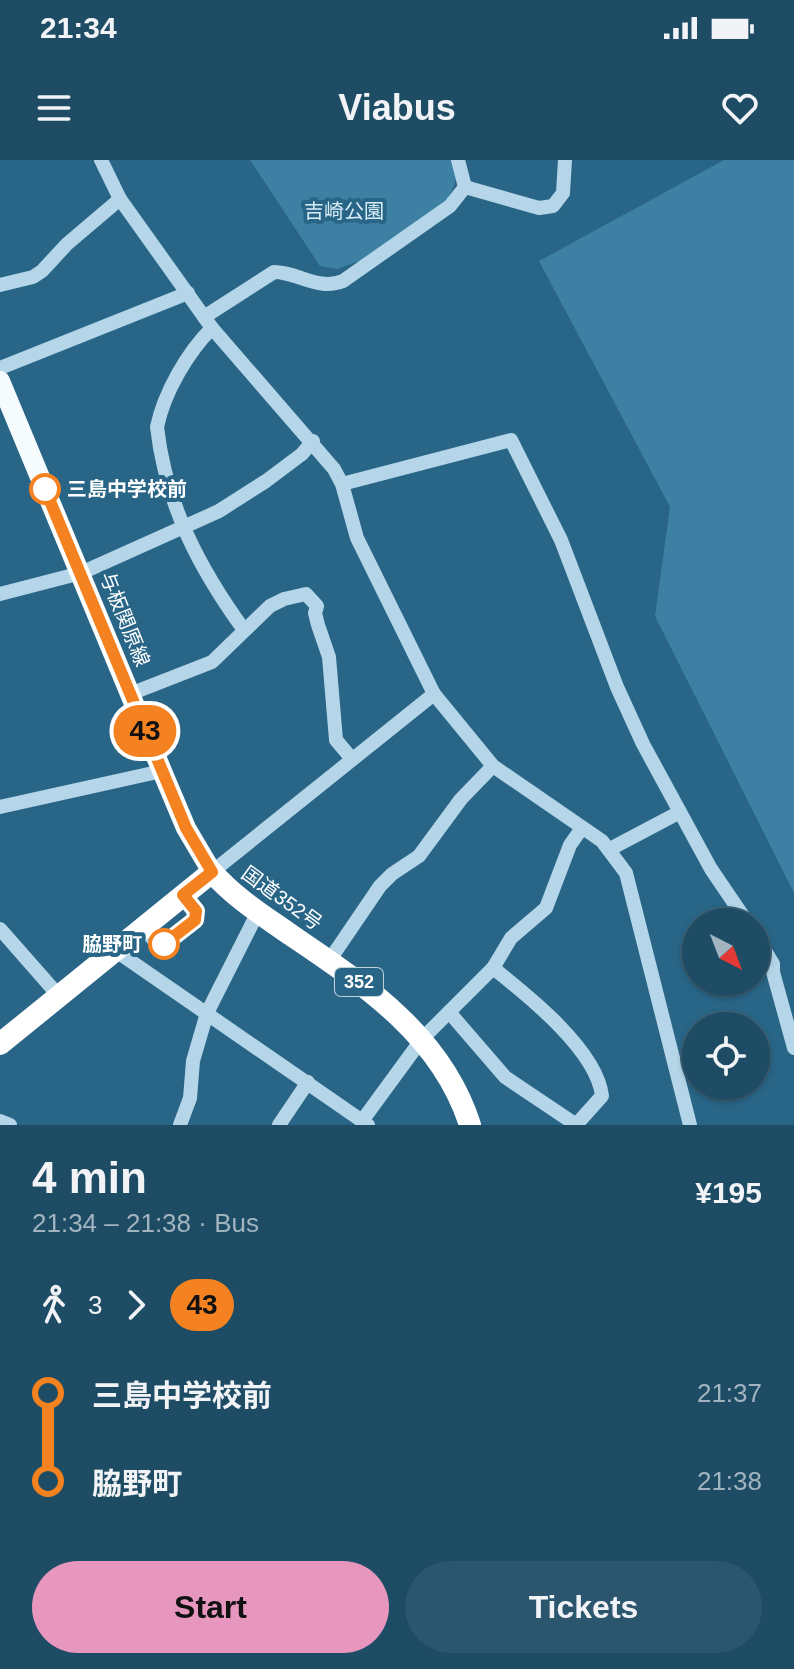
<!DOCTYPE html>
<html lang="en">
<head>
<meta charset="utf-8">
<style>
  :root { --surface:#1e4c65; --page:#2b566e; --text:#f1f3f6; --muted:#a1b4bf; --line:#3c6379; --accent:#e797bd }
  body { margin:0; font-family:Arial,"Noto Sans JP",sans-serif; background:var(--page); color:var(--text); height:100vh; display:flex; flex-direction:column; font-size:30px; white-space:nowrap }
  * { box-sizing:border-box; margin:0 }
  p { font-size:26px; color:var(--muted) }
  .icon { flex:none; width:44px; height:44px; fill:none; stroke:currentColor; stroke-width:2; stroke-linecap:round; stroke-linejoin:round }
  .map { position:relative; height:965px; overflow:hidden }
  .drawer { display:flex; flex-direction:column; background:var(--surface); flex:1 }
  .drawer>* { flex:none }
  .badge { padding:0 16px; border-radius:26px; font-size:28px; line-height:52px }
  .needle { width:52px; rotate:138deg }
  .controls { position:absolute; left:682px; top:748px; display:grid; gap:16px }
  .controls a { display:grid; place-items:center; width:88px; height:88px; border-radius:50%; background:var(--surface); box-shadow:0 2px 6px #0004,0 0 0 2px var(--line); font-size:40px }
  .map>.badge { position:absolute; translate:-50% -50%; box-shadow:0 0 0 4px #fff }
  .legs { display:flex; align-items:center; gap:12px; height:88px; padding:0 32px; font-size:26px }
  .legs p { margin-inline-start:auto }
  .summary { display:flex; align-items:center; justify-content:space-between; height:136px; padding:0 32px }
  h1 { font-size:44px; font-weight:700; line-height:60px }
  .action { display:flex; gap:16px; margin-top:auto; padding:16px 32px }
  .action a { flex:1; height:92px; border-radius:48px; background:var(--accent); color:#111; font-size:32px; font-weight:700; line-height:92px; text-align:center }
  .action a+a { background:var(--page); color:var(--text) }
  ul { padding:0 32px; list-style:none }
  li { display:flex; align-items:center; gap:28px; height:88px; font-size:30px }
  li i { display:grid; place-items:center; width:12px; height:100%; margin:0 10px; background:currentColor }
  li i::after { content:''; width:20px; height:20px; margin:-10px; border:6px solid; border-radius:50%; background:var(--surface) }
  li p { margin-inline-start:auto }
  li:first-child i { background:linear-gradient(#0000 50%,currentColor 0) }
  li:last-child i { background:linear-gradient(currentColor 50%,#0000 0) }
  .status { display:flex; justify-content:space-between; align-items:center; height:56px; padding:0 40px; background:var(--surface); direction:ltr }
  .status svg { height:22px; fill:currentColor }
  header { display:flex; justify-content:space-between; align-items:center; height:104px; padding:0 32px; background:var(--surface); font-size:36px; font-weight:700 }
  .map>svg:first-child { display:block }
  .green { fill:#3d80a3 }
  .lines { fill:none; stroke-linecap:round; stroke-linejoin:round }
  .minor { stroke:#b4d6e8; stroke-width:14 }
  .major { stroke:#f6fbfe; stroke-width:20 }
  .highway { stroke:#fff; stroke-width:22 }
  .line-1-casing { stroke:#fff; stroke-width:18 }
  .line-1 { stroke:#f58220; stroke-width:12 }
  .stop-1-dot { fill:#fff; stroke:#f58220; stroke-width:4 }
  .labels { text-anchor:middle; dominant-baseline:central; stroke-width:8; stroke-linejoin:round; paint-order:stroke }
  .shield { fill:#286587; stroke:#bed1db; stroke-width:2 }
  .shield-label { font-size:18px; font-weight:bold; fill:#fff }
  .park-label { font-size:20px; fill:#d8ecf6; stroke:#286587 }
  .stop-label { font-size:20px; font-weight:bold; fill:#fff; stroke:#286587; text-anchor:start }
  .street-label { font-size:20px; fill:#fff; stroke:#286587 }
</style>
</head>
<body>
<div class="status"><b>21:34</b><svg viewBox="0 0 49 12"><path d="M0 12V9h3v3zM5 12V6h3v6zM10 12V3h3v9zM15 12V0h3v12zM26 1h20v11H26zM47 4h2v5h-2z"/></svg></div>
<header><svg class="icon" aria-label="menu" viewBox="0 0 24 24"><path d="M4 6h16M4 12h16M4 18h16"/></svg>Viabus<svg class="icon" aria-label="heart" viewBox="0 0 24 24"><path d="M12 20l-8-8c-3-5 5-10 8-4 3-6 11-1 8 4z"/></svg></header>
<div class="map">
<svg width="794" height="965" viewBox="0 0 794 965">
  <rect width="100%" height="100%" fill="#286587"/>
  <!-- green -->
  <g class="green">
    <path d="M 250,0 L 451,0 C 460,15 455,29 445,42 L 360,101 L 337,109 L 320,106 Z"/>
    <path d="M 724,0 L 794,0 L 794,733 L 655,456 L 670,347 L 539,101 Z"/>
  </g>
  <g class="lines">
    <!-- minor -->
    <g class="minor">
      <path d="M 101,0 L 120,39 L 212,168 L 334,309 L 342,324 L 357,378 L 434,534 L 493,606 L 602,681 L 626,713 L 690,965"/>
      <path d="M 465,27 L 539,48 L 553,46 L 563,33 L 565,0"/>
      <path d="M 0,125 L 33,117 L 42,111 L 67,84 L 120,39"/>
      <path d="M 204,157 L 274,112 C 298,112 318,131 343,121 L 450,46 L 465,27 L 458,0"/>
      <path d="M 212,168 C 187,193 164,233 157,267 C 166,345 199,408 244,470"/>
      <path d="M 0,208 L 188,133"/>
      <path d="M 342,324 L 511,280 L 561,380 L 617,527 L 643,584 L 711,709 L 747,762"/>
      <path d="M 0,434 L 81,413 L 219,351 L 266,321 L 302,294 L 313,281"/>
      <path d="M 130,534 L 212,502 L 270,446 L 284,439 L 306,434 L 317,446 L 315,453 L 318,465 L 329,497 L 336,580 L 352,599"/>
      <path d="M 0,647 L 162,611"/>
      <path d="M 610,689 L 680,652"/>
      <path d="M 212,712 L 434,534"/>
      <path d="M 144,768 L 156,783 L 164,784 L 195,760 L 196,751 L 183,735"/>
      <path d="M 0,769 L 59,836"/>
      <path d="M 756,776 L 773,804 L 773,812 L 794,888"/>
      <path d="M 116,791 L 368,965"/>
      <path d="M 329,801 L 380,726 L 392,714 L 419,696 L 461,639 L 493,606"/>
      <path d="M 493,808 L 511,778 L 546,748 L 570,685 L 582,668"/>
      <path d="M 449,852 L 505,917 L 575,964"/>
      <path d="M 0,961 L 10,965"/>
      <path d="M 362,961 L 422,879 L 493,808 C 527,835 597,890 602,936 L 576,965"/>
      <path d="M 180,965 L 190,938 L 193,901 L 207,853 L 258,752"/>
      <path d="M 279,965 L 308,922"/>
    </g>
    <!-- major -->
    <path class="major" d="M 0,221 L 162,611 L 186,668 L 212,712"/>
    <!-- highway -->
    <path class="highway" d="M 0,884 L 212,712 C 234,737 261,754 288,773 C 363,824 441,874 470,965"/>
  </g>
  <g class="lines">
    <!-- line-1 casing -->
    <g class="line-1-casing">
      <path id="line-1" d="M 45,329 L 186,668 L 212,712 L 183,735 L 196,751 L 195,760 L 164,784"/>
    </g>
    <!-- line-1 -->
    <use href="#line-1" class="line-1"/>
  </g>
  <!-- markers -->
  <g class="stop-1-dot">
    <circle cx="45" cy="329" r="14"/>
    <circle cx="164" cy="784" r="14"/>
  </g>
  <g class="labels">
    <!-- shield labels -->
    <rect class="shield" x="335" y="808" width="48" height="28" rx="6"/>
    <g class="shield-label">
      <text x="359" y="822">352</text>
    </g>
    <!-- park labels -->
    <g class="park-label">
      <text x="344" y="51">吉崎公園</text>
    </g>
    <!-- stop labels -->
    <g class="stop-label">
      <text x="67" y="329">三島中学校前</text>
      <text x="142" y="784" text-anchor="end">脇野町</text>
    </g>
    <!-- street labels -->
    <g class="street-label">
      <text transform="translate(125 459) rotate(68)">与板関原線</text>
      <text transform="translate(282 738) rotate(36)">国道352号</text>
    </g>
  </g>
</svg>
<div class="controls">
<a><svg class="needle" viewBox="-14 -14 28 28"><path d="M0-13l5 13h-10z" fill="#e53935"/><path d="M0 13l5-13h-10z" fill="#a1b4bf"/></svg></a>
<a><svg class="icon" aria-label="locate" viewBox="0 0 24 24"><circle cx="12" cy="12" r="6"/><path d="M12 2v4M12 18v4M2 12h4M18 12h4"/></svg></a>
</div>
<b class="badge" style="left:145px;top:571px;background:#f58220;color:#111">43</b>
</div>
<section class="drawer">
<div class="summary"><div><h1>4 min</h1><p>21:34 – 21:38 · Bus</p></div><b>¥195</b></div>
<div class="legs"><svg class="icon" aria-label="walk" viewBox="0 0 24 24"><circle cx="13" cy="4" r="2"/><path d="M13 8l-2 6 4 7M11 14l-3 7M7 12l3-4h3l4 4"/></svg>3<svg class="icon" aria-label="forward" viewBox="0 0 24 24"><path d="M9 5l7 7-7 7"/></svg><b class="badge" style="background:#f58220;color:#111">43</b></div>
<ul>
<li><i style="color:#f58220"></i><b>三島中学校前</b><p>21:37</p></li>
<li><i style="color:#f58220"></i><b>脇野町</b><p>21:38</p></li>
</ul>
<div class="action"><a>Start</a><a>Tickets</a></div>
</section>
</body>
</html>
